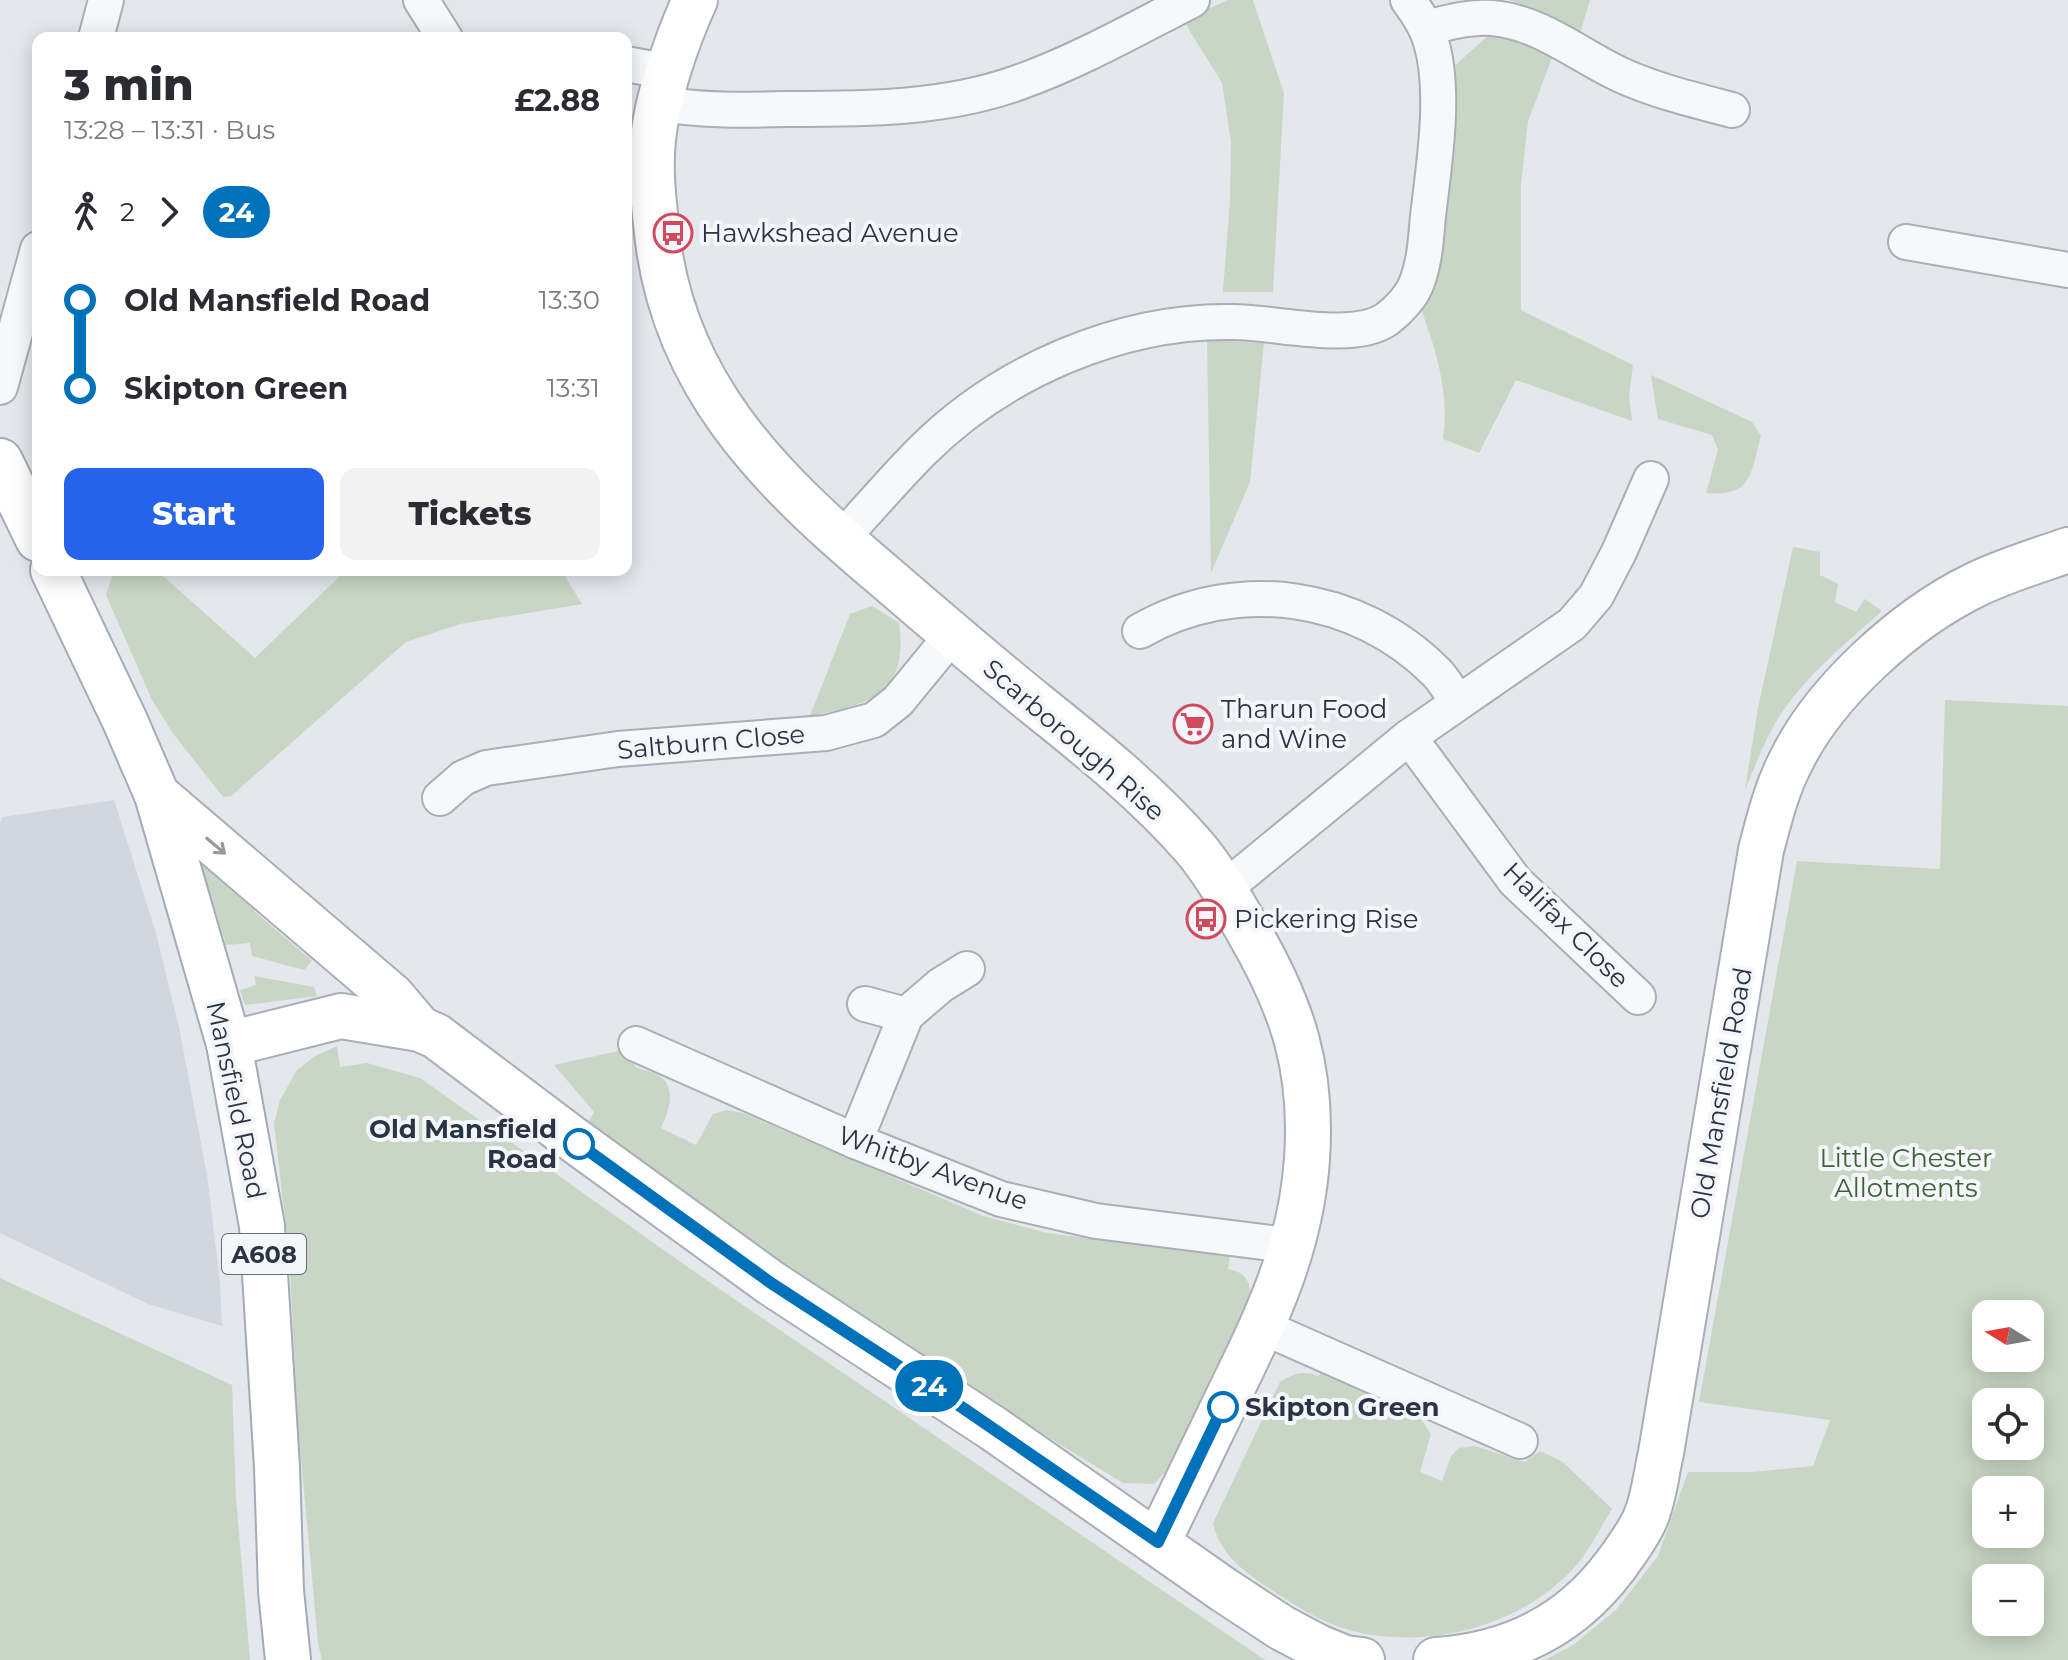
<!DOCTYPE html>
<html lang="en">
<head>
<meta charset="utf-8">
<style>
  :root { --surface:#fff; --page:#f2f2f3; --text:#2b2b33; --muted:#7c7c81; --accent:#2563eb }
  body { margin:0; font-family:Montserrat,sans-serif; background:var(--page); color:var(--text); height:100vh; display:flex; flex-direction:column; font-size:30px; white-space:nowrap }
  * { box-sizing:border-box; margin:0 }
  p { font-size:26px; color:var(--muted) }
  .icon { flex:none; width:44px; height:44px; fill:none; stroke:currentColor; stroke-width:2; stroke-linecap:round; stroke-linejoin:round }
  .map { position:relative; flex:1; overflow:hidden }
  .sheet { position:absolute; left:32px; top:32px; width:600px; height:544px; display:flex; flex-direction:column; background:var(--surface); border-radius:16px; box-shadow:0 4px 20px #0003 }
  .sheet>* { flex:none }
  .badge { padding:0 16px; border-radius:26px; font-size:28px; line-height:52px }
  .needle { width:52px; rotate:281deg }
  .fabs { position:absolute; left:1972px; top:1300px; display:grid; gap:16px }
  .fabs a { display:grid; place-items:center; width:72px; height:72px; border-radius:16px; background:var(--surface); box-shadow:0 4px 20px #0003; font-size:40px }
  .map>.badge { position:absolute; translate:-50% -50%; box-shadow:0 0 0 4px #fff }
  .legs { display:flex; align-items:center; gap:12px; height:88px; padding:0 32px; font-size:26px }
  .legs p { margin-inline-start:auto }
  .headline { display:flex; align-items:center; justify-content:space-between; height:136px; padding:0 32px }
  h1 { font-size:44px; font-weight:800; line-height:60px }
  .button { display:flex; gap:16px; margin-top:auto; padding:16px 32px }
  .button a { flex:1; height:92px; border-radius:16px; background:var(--accent); color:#fff; font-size:32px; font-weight:800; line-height:92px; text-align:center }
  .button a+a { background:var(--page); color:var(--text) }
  ul { padding:0 32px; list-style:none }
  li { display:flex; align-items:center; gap:28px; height:88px; font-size:30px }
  li i { display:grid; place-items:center; width:12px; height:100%; margin:0 10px; background:currentColor }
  li i::after { content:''; width:20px; height:20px; margin:-10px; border:6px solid; border-radius:50%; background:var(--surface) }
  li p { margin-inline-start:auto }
  li:first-child i { background:linear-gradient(#0000 50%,currentColor 0) }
  li:last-child i { background:linear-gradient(currentColor 50%,#0000 0) }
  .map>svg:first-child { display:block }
  .built { fill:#d2d6de }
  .green { fill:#c9d6c5; fill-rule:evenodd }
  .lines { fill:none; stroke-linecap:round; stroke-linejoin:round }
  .street-casing { stroke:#a9aeb7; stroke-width:38 }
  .secondary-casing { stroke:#a9aeb7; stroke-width:48 }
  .primary-casing { stroke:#a3abb8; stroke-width:48 }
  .street { stroke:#f7f8fa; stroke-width:34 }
  .secondary { stroke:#fff; stroke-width:44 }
  .primary { stroke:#fff; stroke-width:44 }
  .oneway { stroke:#959aa2 }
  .line-1-casing { stroke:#fff; stroke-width:18 }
  .line-1 { stroke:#0072bc; stroke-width:12 }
  .stop-1-dot { fill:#fff; stroke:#0072bc; stroke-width:4 }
  .labels { text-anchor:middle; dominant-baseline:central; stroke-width:8; stroke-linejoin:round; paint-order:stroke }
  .shield { fill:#f4f6f9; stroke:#676e7b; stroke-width:2 }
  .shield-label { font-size:24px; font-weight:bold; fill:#2b3445 }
  .poi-label { font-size:26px; fill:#2b3445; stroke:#f4f6f9; text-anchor:start }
  .street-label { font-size:26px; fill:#2b3445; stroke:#f4f6f9 }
  .stop-label { font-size:26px; font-weight:bold; fill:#2b3445; stroke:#f4f6f9; text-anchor:end }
  .park-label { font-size:26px; fill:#3f6138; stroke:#f4f6f9 }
</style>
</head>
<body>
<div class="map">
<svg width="2068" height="1660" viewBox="0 0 2068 1660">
  <rect width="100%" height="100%" fill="#e4e7ec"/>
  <!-- built -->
  <path class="built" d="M 114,800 L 156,933 L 179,1027 L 207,1175 L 220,1282 L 222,1326 L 148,1304 L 0,1233 L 0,822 L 3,817 Z"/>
  <!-- green -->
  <g class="green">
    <path d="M 1228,0 L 1253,0 L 1284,93 L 1273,292 L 1223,292 L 1230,199 L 1231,142 L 1222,83 L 1183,20 Z"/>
    <path d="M 1510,0 L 1590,0 L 1580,34 Z"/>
    <path d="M 1501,24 L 1554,53 L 1528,121 L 1521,185 L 1521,310 L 1633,365 L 1629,397 L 1632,421 L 1516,380 L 1479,453 L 1443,439 C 1450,390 1435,348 1419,303 L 1439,255 L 1444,230 L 1450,70 Z"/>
    <path d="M 1207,340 L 1264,343 L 1250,482 L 1211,573 Z"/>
    <path d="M 1651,375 L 1752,422 L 1761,436 C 1750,474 1753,497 1706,493 L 1718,450 L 1712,435 L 1658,419 Z"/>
    <path d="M 1793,547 L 1820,552 L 1820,575 L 1838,584 L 1835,602 L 1856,612 L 1865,599 L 1882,611 C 1843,646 1799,681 1773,727 C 1762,747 1754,769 1745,790 L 1758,708 Z"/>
    <path d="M 114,570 L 160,570 L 163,576 L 255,658 L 346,570 L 561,570 L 582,604 L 460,624 L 406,642 L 231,796 L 223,797 L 172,732 L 152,700 L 106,595 Z"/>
    <path d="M 872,606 L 899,623 C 909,694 869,705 810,716 L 850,614 Z"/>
    <path d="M 1945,700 L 2068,706 L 2068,1660 L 1545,1660 L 1573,1645 L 1616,1610 L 1658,1556 L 1688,1472 L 1751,1472 L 1813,1466 L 1830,1420 L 1699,1402 L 1797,861 L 1940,869 ZM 1986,1314 L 2030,1314 L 2030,1358 L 1986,1358 ZM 2030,1402 L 2030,1446 L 1986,1446 L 1986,1402 ZM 1986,1490 L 2030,1490 L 2030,1534 L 1986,1534 ZM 1986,1578 L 2030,1578 L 2030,1622 L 1986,1622 Z"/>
    <path d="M 200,860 L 259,900 L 254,911 L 312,961 L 304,970 L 252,956 L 250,943 L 226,945 Z"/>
    <path d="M 254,976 L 314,987 L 317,996 L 245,1005 L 240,990 L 256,985 Z"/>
    <path d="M 337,1046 L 340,1067 L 367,1063 L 420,1078 L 702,1277 L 1265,1660 L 322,1660 L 318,1643 L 298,1425 L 289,1253 L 274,1124 L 280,1100 L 297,1070 L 315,1056 Z"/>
    <path d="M 628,1049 L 635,1067 C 642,1070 655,1072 661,1077 C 677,1091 668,1112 661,1128 L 696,1145 L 713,1114 L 727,1110 L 743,1113 L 983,1216 L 1047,1233 L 1230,1256 L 1228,1269 C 1248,1272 1253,1286 1248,1304 L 1180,1450 L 1166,1471 L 1154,1484 L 1123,1483 L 1015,1417 L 1009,1424 L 585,1128 L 594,1112 L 554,1065 Z"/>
    <path d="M 0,1278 L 232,1385 L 236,1498 L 250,1660 L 0,1660 Z"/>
    <path d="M 1323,1368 L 1418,1414 L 1431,1434 L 1420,1472 L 1442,1481 L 1451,1456 L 1459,1448 L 1475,1446 L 1524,1462 L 1540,1451 L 1563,1462 L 1612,1509 C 1599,1530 1588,1553 1572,1570 C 1515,1631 1412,1654 1334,1625 C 1313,1617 1295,1605 1276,1593 C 1249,1575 1220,1557 1213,1523 L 1280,1382 C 1294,1373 1304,1370 1319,1376 Z"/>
  </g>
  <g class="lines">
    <!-- street casing -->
    <g class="street-casing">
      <g id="street">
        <path d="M 421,0 L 445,38"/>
        <path d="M 1426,28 C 1447,23 1471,16 1492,18 C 1541,22 1579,56 1621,75 C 1656,91 1694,100 1732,110"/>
        <path d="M 96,38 L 106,0"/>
        <path d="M 626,64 L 669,72"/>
        <path d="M 661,104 C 704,111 745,110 788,109 C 865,109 944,109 1017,83 C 1077,62 1135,29 1192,0"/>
        <path d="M 1906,242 L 2068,270"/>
        <path d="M 0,387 L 38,249"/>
        <path d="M 840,540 C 868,510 894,479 922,451 C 1001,372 1120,320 1233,322 C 1275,322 1353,343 1387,319 C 1399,310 1412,296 1417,282 C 1425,261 1426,238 1428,216 C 1434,165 1446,91 1431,42 C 1427,27 1417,12 1408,0"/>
        <path d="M 1140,631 C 1236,576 1357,593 1436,672 C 1444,680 1451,692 1457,702"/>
        <path d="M 1409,737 L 1515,881 L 1638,997"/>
        <path d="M 440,798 L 463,778 L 486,768 L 618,749 L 826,733 L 874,720 L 898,701 L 953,634"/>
        <path d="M 1224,889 L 1409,737 L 1572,624 L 1596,596 L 1619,552 L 1651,479"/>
        <path d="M 865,1004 L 906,1015"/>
        <path d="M 636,1044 L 855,1141 L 1001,1199 L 1096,1221 L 1294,1246"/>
        <path d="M 855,1141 L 906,1015 L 941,985 L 967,969"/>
        <path d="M 1263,1327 L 1520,1441"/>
      </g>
    </g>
    <!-- secondary casing -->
    <g class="secondary-casing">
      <g id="secondary">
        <path d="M 695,0 C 677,39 657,98 653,140 C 650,168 653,196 656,223 C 669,381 768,478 883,575 C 934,619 985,663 1037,705 C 1092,749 1148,794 1194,847 C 1216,873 1232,903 1249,932 C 1293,1008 1313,1069 1307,1159 C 1301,1247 1268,1315 1230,1393 C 1206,1443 1182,1492 1158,1542"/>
        <path d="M 157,795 L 392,996 L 420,1029"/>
        <path d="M 229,1044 L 341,1016 L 420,1029 L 436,1036 L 570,1137 L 771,1283 L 994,1429 L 1224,1590 L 1282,1628 L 1318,1647 L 1345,1658 L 1362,1660"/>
        <path d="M 1436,1660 C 1510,1655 1570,1626 1615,1566 C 1626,1551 1638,1535 1645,1519 C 1654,1499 1656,1474 1661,1453 L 1761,850 C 1769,820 1776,790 1790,763 C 1824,692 1906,618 1977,584 C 2006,570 2037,561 2068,550"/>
      </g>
    </g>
    <!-- primary casing -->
    <g class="primary-casing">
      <g id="primary">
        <path d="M 0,461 L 38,539"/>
        <path d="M 53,570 L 125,721 L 157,795 L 229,1044 L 262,1226 L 277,1467 L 281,1591 L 288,1660"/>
      </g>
    </g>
    <!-- street -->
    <use href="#street" class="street"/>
    <!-- secondary -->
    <use href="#secondary" class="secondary"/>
    <!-- primary -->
    <use href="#primary" class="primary"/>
  </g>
  <!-- one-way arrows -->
  <defs><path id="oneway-shaft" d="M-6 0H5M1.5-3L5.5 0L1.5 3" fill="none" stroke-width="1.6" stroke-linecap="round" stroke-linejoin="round" transform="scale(2)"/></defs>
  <use class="oneway" href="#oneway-shaft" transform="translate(216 846) rotate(40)"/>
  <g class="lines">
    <!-- line-1 casing -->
    <g class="line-1-casing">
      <path id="line-1" d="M 579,1144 L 771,1283 L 963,1408 L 1158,1542 L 1223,1407"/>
    </g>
    <!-- line-1 -->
    <use href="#line-1" class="line-1"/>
  </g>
  <!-- icons -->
  <defs>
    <g id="bus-ring" transform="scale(2)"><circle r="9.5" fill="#f4f6f9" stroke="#d1495b" stroke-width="1.5"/><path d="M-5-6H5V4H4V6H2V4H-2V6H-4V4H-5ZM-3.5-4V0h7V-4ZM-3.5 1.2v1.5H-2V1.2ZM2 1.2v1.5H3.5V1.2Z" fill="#d1495b"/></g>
    <g id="supermarket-ring" transform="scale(2)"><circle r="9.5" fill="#f4f6f9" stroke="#d1495b" stroke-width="1.5"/><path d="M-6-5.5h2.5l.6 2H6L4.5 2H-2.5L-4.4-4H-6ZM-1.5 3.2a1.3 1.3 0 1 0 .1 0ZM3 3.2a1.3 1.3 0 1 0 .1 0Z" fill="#d1495b"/></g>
  </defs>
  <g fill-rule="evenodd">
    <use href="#bus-ring" x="673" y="233"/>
    <use href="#supermarket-ring" x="1193" y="724"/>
    <use href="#bus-ring" x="1206" y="919"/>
  </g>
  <!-- markers -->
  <g class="stop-1-dot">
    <circle cx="579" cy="1144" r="14"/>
    <circle cx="1223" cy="1407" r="14"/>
  </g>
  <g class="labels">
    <!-- shield labels -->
    <rect class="shield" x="222" y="1234" width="84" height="40" rx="6"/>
    <g class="shield-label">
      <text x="264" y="1254">A608</text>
    </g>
    <!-- poi labels -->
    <g class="poi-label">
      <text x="701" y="233">Hawkshead Avenue</text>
      <text x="1221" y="709">Tharun Food<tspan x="1221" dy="30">and Wine</tspan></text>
      <text x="1234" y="919">Pickering Rise</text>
    </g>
    <!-- street labels -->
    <g class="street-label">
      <text transform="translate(1074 740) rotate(41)">Scarborough Rise</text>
      <text transform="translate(711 742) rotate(-5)">Saltburn Close</text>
      <text transform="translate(1566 925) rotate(45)">Halifax Close</text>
      <text transform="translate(1721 1093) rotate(-80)">Old Mansfield Road</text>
      <text transform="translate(236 1100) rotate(78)">Mansfield Road</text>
      <text transform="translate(933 1168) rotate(20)">Whitby Avenue</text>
    </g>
    <!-- stop labels -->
    <g class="stop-label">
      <text x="557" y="1129">Old Mansfield<tspan x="557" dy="30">Road</tspan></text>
      <text x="1245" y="1407" text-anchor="start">Skipton Green</text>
    </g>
    <!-- park labels -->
    <g class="park-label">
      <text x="1906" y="1158">Little Chester<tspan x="1906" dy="30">Allotments</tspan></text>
    </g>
  </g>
</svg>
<div class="fabs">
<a><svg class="needle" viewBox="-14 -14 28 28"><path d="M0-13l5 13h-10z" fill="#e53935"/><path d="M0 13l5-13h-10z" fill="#7c7c81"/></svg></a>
<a><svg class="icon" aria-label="locate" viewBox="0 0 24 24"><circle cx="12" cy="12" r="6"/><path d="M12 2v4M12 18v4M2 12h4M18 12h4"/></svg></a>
<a>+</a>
<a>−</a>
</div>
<b class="badge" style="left:929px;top:1386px;background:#0072bc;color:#fff">24</b>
<section class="sheet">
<div class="headline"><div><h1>3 min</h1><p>13:28 – 13:31 · Bus</p></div><b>£2.88</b></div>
<div class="legs"><svg class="icon" aria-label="walk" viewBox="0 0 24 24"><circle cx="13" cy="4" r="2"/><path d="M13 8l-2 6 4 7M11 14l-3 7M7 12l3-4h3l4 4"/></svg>2<svg class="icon" aria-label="forward" viewBox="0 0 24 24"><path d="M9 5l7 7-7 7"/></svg><b class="badge" style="background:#0072bc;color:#fff">24</b></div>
<ul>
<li><i style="color:#0072bc"></i><b>Old Mansfield Road</b><p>13:30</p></li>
<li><i style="color:#0072bc"></i><b>Skipton Green</b><p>13:31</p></li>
</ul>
<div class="button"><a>Start</a><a>Tickets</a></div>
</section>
</div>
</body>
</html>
